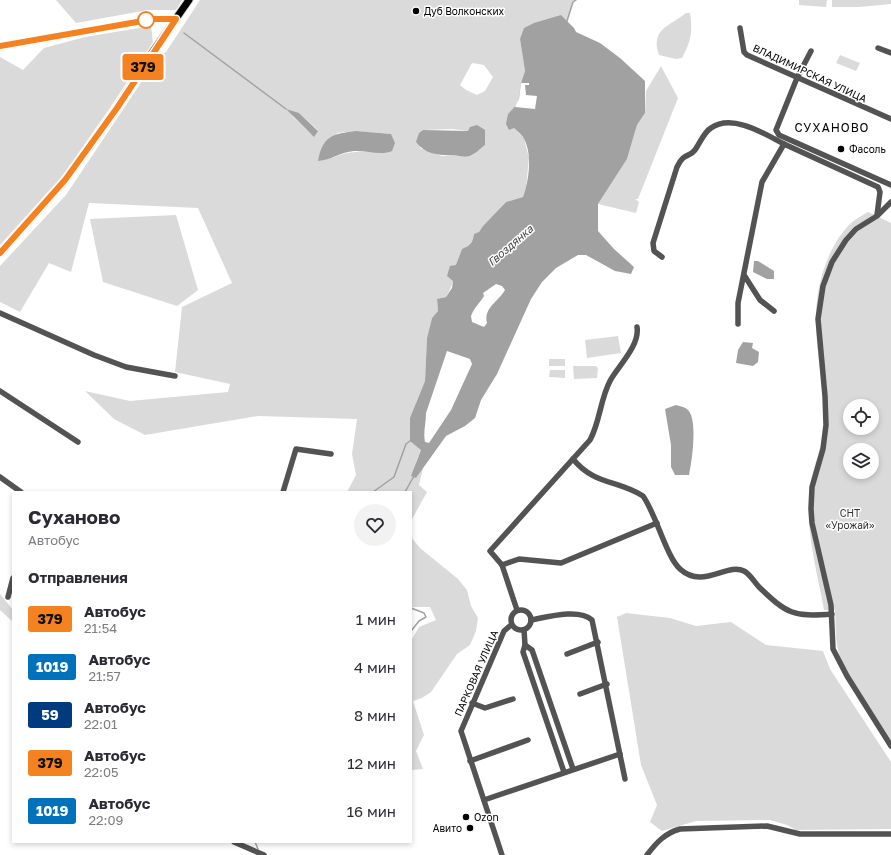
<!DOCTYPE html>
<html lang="ru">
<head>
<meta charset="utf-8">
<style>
  :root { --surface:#fff; --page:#f2f2f3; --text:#2b2b33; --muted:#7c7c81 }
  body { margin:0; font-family:"Golos Text",sans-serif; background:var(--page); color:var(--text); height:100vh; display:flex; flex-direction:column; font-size:15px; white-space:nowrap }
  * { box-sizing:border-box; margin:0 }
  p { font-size:13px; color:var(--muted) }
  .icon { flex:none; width:22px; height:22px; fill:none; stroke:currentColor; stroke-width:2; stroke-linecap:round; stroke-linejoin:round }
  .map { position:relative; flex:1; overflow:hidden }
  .panel { position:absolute; left:12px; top:491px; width:400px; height:352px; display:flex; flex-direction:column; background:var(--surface); border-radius:0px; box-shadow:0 2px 6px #0003 }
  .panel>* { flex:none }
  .badge { padding:0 8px; border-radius:3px; font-size:14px; line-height:26px }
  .buttons { position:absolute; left:843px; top:399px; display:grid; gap:8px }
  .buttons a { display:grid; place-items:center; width:36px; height:36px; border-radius:50%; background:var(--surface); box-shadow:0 2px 6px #0003; font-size:20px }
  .map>.badge { position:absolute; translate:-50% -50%; box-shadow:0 0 0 2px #fff }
  h2 { padding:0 16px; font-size:15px; line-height:36px }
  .round { display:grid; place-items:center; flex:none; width:42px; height:42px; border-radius:21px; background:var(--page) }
  .overview { display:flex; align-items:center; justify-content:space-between; height:68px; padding:0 16px }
  h1 { font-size:19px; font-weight:700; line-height:30px }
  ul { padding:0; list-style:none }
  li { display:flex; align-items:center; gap:12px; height:48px; padding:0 16px }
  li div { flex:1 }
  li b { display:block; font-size:15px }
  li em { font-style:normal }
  li .badge { min-width:44px; font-weight:700; text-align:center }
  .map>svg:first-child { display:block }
  .green { fill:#dadada; fill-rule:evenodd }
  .water { fill:#a1a1a1; fill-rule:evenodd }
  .pier { fill:#fff }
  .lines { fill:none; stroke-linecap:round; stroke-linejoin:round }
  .stream { stroke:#a1a1a1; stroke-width:1.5 }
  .major-casing { stroke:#dbdbdb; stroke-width:9 }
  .minor { stroke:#535353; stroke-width:5.5 }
  .major { stroke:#000; stroke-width:7 }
  .line-casing { stroke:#fff; stroke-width:9 }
  .line { stroke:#f58220; stroke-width:6 }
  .poi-dot { fill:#000; stroke:#fff; stroke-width:1.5 }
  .stop-dot { fill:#fff; stroke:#f58220; stroke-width:2 }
  .labels { text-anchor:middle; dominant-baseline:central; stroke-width:3; stroke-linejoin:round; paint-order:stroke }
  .poi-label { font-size:10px; fill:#000; stroke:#fff; text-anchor:start }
  .street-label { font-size:10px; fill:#000; stroke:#fff }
  .park-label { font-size:10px; fill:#313131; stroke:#fff }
  .water-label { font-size:11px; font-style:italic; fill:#424242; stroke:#fff }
  .quarter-label { font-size:12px; letter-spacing:1px; fill:#000; stroke:#fff }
</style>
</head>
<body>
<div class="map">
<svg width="891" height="855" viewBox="0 0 891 855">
  <rect width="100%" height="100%" fill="#fff"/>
  <!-- green -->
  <g class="green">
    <path d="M 56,0 L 182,0 L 176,10 L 148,10 L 76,23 Z"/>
    <path d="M 200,0 L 576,0 L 573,2 L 567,21 L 561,16 L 520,39 L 525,71 L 521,83 L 518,103 L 508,114 L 514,128 L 524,138 L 529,158 L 526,187 L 523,197 L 506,202 L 483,226 L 469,247 L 462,249 C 456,265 455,283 446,297 L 437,299 L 438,311 L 432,318 L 427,338 L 425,381 L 416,403 L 421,450 L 416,462 L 416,478 L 423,468 L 419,485 L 427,492 L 411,521 L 411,492 L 347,492 L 356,475 L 352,454 L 357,419 L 258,416 L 145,435 L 114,419 L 85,391 L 130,401 L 228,392 L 230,384 L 175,372 L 182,307 L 232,283 L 198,208 L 89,203 L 71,272 L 49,263 L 20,312 L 0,302 L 0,266 L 66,195 L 158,57 L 166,52 ZM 472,63 L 484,65 L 493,77 L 485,91 L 477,95 L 466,90 L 460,85 ZM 299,113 L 318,130 L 311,134 L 292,116 ZM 452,129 L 468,131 L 485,145 L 471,156 L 463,157 L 451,155 L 442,156 L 420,148 L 419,133 L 423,130 ZM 356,131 L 391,134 L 389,152 C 369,152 351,149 332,158 L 337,133 Z"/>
    <path d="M 799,0 L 827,0 L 826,7 L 799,5 Z"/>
    <path d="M 832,0 L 891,0 L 891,4 L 859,7 L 832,7 Z"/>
    <path d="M 686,13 L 690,13 C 693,32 691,41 682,58 L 676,59 L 659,55 C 650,29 670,26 686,13 Z"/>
    <path d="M 151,26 L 153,42 L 112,105 L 63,175 L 0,245 L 0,57 L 23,70 L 44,48 L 85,37 Z"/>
    <path d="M 840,55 L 860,63 L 856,71 L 836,63 Z"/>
    <path d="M 661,66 L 678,98 L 638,199 L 635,199 L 639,202 L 636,213 L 598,204 L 627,159 L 637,125 L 645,113 L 646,91 Z"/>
    <path d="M 868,212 L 891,223 L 891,741 C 872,713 847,683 838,650 C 835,637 836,623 835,610 L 824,610 C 817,570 804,527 810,487 C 813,465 823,446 824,425 C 825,388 815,352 816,316 C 816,285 828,246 850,224 C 855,219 862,216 868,212 ZM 850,406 L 872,406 L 872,428 L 850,428 ZM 850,450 L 872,450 L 872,472 L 850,472 Z"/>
    <path d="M 176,215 L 198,290 L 177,306 L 103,282 L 90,219 Z"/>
    <path d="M 618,336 L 621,353 L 587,358 L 585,340 Z"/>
    <rect x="549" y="359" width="16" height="7"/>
    <path d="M 574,366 L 596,366 L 598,368 L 597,378 L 574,379 L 573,367 Z"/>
    <path d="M 550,370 L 565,370 L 565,378 L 549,377 Z"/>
    <path d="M 411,537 L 420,548 L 458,579 L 467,590 L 471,606 L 478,618 L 476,631 L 470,645 L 457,654 L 431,692 L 422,698 L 413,701 L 424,735 L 416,751 L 423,769 L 411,770 L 411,641 L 419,627 L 436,620 L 430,607 L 412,607 Z"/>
    <path d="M 0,594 L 13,610 L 13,622 L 0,610 Z"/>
    <path d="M 626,613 L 670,618 L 696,626 L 731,622 L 766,645 L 823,651 L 830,669 L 891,762 L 891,829 L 796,830 L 787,825 L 770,820 L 696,821 L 662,831 L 650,822 L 657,805 L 641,765 L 617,617 Z"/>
  </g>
  <!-- water -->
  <g class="water">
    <path d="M 561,15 L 574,28 L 576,32 L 600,43 L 620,58 L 645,81 L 645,113 L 637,125 L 627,159 L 598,204 L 598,231 L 614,249 L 634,267 L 631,274 L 615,271 L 586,255 L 578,255 L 556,268 L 542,282 L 531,299 L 497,374 L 481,400 L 475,418 L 465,426 L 446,436 L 416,478 L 411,476 L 421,450 L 410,441 L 410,418 L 425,381 L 427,338 L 432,318 L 438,311 L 437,299 L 446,297 L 452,288 L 453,281 L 447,276 L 450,266 L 456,265 L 462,249 C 470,246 473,243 474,234 L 479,232 L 483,226 L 506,202 L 523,197 C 529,180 533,153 523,137 C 521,134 517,131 514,128 L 509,130 L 506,124 L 508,114 L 518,103 L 521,83 L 525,71 L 520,39 L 524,28 L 534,23 ZM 496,284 L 502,286 L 505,290 C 499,301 483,308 487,323 L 484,327 L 472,322 L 471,316 C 475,306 480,303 484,296 L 483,293 ZM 447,351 L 470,359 L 472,364 L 451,410 L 429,443 L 425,442 C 423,432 426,424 426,413 Z"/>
    <path d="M 286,109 L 299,113 L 318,131 L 314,137 Z"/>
    <path d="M 477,125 L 485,130 L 485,145 C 481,148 475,154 470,156 C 463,158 457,155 450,155 C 437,155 425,154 416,142 L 419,133 L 423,130 L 468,131 L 470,127 Z"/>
    <path d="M 356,131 L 391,134 L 395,143 L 392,151 C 381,156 366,150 354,151 C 341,152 331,160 318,161 C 323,135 333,134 356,131 Z"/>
    <path d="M 754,261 L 758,261 L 774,271 L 774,279 L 767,279 L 753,272 Z"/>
    <path d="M 743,342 L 753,343 L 752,348 L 759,352 L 758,362 L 753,366 L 736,363 L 738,350 Z"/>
    <path d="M 676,405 C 679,406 685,407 688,410 C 698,420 692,461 689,475 L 675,475 L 671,467 L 671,445 L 665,409 Z"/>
  </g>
  <!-- pier -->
  <path class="pier" d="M 521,83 L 529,83 L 529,85 L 525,85 L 526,95 L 537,96 L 535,109 L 515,107 L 519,99 Z"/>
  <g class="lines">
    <!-- stream -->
    <g class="stream">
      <path d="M 567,21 L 573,2 L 576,0"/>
      <path d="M 184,33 L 286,109"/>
      <path d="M 373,492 L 394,477 L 406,444 L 410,441"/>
      <path d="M 405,492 L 414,476"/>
      <path d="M 411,608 L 424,613 L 426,617 L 419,621 L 411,631"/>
      <path d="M 255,842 L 258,849"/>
    </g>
    <!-- major casing -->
    <g class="major-casing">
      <path id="major" d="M 0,253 L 65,180 L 117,108 L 154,50 L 189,0"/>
    </g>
    <!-- minor -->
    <g class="minor">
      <path d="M 740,28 L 744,52 L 747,55 L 891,119"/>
      <path d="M 0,46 L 154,19 L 176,19"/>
      <path d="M 878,48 L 891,53"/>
      <path d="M 811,51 L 797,78 L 776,130 L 779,135 L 891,185"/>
      <path d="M 891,202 L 877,216 L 856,229 L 846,240 L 832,262 L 823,286 L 818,319 L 825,396 L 826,425 L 823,449 L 812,487 L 811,509 L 812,523 L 831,605 L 833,649 L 847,676 L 891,746"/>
      <path d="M 662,257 L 654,251 L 653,243 L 677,167 C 684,152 689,158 695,150 C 700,143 704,132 711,128 C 732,113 765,134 784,144"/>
      <path d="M 744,275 L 760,300 L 774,311"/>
      <path d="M 0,313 L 94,355 L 126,367 L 175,376"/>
      <path d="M 738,324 L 738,303 L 762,182 L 784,144 L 878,187 L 880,192 L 877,215"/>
      <path d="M 0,391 L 78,442"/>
      <path d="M 573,459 C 594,485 618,480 643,496 C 656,514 666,556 680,569 C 703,590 727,562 744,571 C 750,574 755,583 759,587 C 787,614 793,617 832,614"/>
      <path d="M 0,477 L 21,492"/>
      <path d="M 283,492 L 296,449 L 331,454"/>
      <path d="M 502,565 L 519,559 L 561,563 L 657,523"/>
      <path d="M 8,597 L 13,578"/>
      <circle cx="521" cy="620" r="10"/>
      <path d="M 517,610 L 502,565 L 490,551 L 590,440 C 600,422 600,400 610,381 C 618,366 640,346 637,327"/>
      <path d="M 531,620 C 547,617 579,608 592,620 L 625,779"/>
      <path d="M 524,630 L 525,645 L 523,652 L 564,772"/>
      <path d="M 525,645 L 532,650 L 573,769"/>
      <path d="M 567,654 L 598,642"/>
      <path d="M 580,694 L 607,684"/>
      <path d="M 472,703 L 485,708 L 513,699"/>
      <path d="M 470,761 L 528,740"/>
      <path d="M 484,800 L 620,754"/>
      <path d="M 234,842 L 264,855"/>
      <path d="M 502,855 L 461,731 L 504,631 L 511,625"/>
      <path d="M 647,855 C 656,843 665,833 680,829 L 767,826 L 800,834 L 891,834"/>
    </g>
    <!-- major -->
    <use href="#major" class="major"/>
  </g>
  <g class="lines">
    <!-- line casing -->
    <g class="line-casing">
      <path id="line" d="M 0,46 L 154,19 L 176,19 L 117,108 L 65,180 L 0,253"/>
    </g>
    <!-- line -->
    <use href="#line" class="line"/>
  </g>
  <!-- markers -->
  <g class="poi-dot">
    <circle cx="416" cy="11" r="4"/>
    <circle cx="841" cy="149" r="4"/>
    <circle cx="466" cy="817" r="4"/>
    <circle cx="470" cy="828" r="4"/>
  </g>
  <circle class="stop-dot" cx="146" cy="20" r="8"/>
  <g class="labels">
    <!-- poi labels -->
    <g class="poi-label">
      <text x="424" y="11">Дуб Волконских</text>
      <text x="849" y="149">Фасоль</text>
      <text x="474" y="817">Ozon</text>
      <text x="462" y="828" text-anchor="end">Авито</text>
    </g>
    <!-- street labels -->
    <g class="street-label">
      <text transform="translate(810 73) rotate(25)">ВЛАДИМИРСКАЯ УЛИЦА</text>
      <text transform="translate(476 673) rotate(-66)">ПАРКОВАЯ УЛИЦА</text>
    </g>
    <!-- park labels -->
    <g class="park-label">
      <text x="850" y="513">СНТ<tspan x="850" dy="12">«Урожай»</tspan></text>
    </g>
    <!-- water labels -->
    <g class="water-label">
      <text transform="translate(510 245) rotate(-41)">Гвоздянка</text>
    </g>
    <!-- quarter labels -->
    <g class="quarter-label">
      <text x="832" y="127">СУХАНОВО</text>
    </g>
  </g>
</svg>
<div class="buttons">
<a><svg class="icon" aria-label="locate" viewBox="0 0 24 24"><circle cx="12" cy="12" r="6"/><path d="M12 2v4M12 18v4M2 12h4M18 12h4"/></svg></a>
<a><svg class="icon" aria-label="layers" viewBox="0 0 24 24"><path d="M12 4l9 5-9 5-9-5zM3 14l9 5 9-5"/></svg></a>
</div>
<b class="badge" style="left:143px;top:67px;background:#f58220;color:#111">379</b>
<section class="panel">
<div class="overview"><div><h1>Суханово</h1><p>Автобус</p></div><a class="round"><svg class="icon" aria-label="heart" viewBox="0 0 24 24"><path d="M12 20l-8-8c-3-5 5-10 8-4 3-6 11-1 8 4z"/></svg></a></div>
<h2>Отправления</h2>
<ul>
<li><span class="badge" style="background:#f58220;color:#111">379</span><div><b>Автобус</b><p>21:54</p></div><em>1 мин</em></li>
<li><span class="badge" style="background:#0072bc;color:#fff">1019</span><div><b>Автобус</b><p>21:57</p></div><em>4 мин</em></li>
<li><span class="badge" style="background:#003b80;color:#fff">59</span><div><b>Автобус</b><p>22:01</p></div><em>8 мин</em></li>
<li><span class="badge" style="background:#f58220;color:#111">379</span><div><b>Автобус</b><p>22:05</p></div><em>12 мин</em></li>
<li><span class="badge" style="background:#0072bc;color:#fff">1019</span><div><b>Автобус</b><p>22:09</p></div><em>16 мин</em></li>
</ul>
</section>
</div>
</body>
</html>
